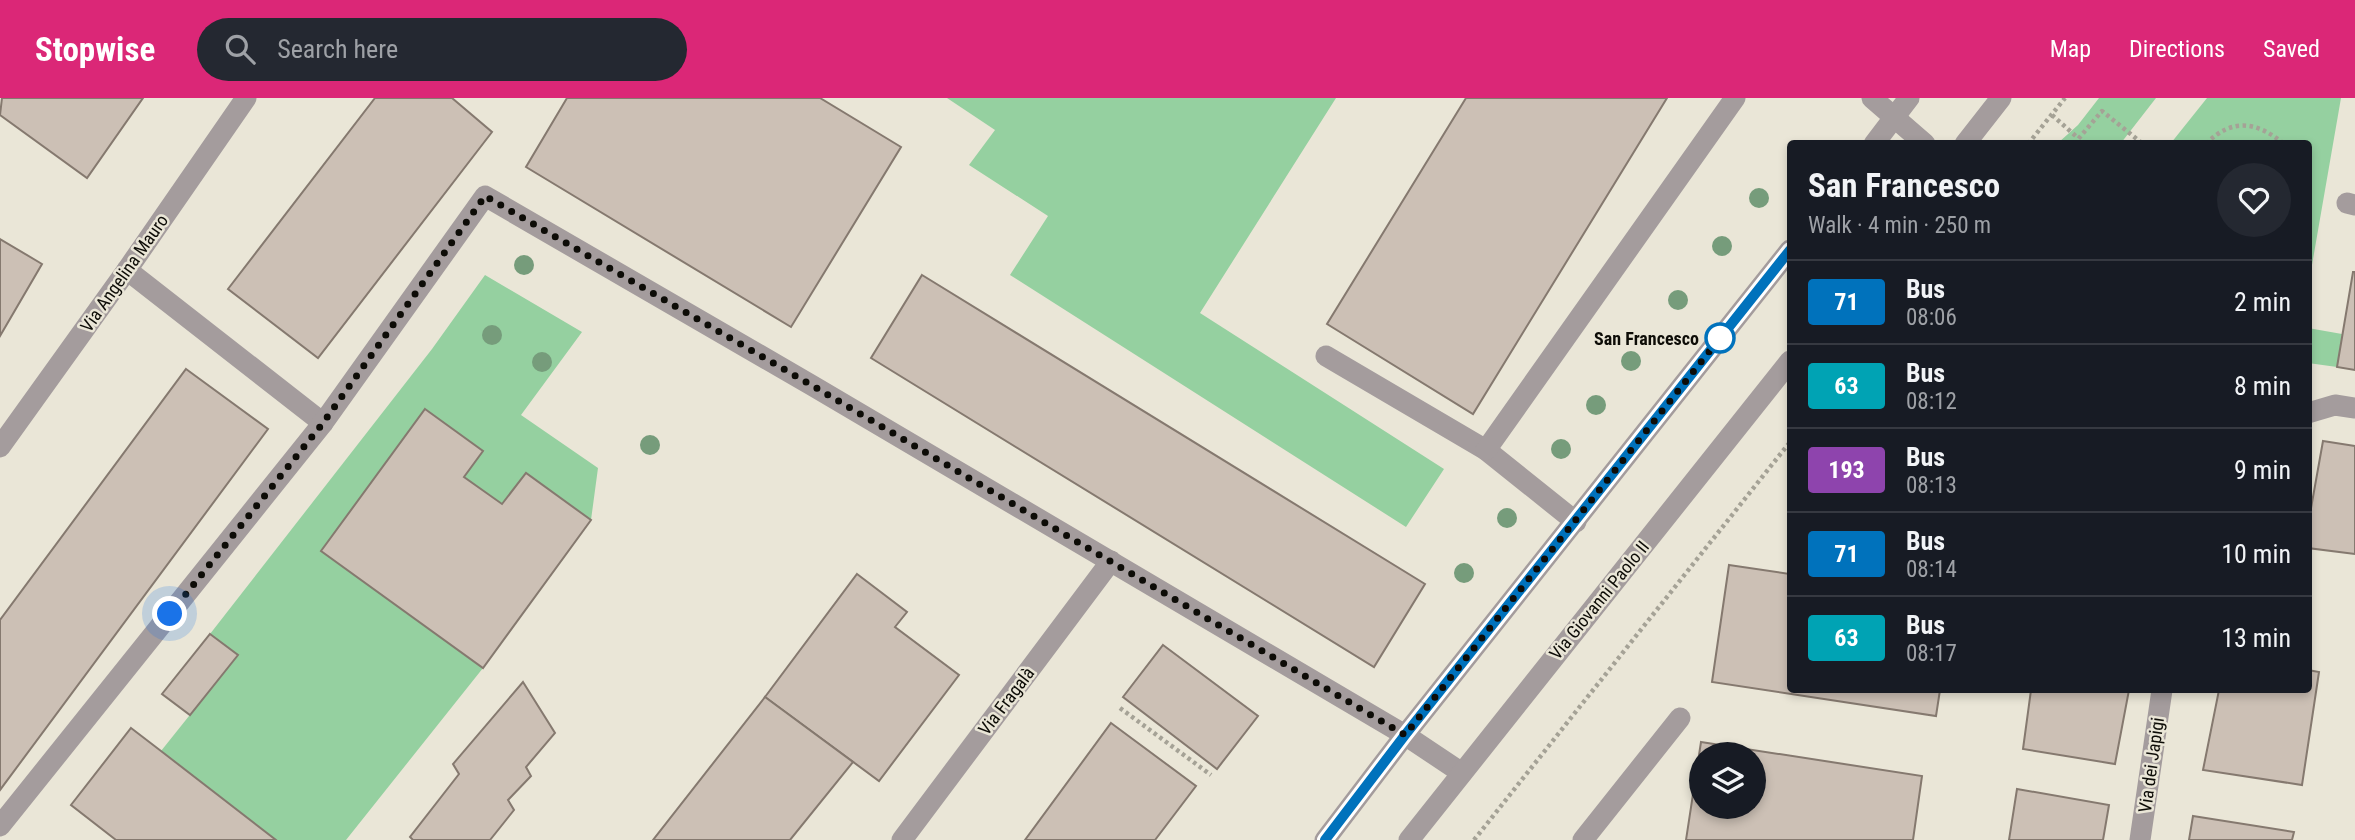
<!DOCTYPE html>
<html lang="en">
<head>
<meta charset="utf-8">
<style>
  :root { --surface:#171b24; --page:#242831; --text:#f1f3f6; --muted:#9ea1a6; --line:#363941; --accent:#db2777 }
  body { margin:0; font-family:"Roboto Condensed",sans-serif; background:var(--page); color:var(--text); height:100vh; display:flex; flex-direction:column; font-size:26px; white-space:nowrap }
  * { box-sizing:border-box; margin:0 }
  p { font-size:23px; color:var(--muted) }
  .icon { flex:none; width:38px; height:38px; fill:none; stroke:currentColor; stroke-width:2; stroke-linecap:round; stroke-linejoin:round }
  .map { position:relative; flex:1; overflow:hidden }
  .drawer { position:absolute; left:1787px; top:42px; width:525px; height:553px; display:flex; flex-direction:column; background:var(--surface); border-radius:7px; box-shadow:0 4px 10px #0003 }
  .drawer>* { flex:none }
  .badge { padding:0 14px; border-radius:5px; font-size:24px; line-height:46px }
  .controls { position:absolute; left:1689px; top:644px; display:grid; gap:14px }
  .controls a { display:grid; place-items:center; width:77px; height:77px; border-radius:50%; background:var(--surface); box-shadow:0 4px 10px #0003; font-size:35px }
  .you { position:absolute; width:35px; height:35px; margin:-18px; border:5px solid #fff; border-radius:50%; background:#1a73e8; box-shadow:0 0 0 10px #1a73e833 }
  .map>.badge { position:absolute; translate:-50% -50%; box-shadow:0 0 0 4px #fff }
  .round { display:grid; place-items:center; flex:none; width:74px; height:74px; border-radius:37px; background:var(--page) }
  .headline { display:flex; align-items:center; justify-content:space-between; height:119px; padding:0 21px }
  h1 { font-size:33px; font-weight:700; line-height:52px }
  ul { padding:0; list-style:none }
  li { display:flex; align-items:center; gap:21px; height:84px; padding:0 21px; border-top:2px solid var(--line) }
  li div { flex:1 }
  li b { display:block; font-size:26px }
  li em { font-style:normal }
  li .badge { min-width:77px; font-weight:700; text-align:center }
  header { display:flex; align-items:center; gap:42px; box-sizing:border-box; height:98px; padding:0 35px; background:var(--accent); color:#fff }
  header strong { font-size:33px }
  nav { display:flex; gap:38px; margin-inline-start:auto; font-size:24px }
  .search { width:490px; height:63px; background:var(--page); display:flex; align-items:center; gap:18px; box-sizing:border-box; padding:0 24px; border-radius:38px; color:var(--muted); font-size:26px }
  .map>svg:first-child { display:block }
  .green { fill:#95d0a0 }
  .building { fill:#ccc0b5; stroke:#85796f; stroke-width:2; fill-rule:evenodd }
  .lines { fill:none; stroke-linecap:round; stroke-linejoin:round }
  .path { stroke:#a5a296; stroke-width:4.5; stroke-dasharray:3.5 3.5; stroke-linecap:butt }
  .minor { stroke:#a49c9d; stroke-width:21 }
  .tree { fill:#769c7b }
  .line-casing { stroke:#fff; stroke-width:16 }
  .line { stroke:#0072bc; stroke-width:10 }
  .walk { stroke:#0d0c07; stroke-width:7; stroke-dasharray:0 12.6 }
  .stop-dot { fill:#fff; stroke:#0072bc; stroke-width:3.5 }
  .labels { text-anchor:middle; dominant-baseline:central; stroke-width:5; stroke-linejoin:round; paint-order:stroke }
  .street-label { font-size:18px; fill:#0d0c07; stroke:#eae6d7 }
  .stop-label { font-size:18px; font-weight:bold; fill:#0d0c07; stroke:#eae6d7; text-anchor:end }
</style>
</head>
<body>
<header>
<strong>Stopwise</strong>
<div class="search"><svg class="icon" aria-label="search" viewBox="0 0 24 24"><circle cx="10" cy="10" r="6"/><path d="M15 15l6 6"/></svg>Search here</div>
<nav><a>Map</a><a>Directions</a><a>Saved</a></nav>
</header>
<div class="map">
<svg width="2355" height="742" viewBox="0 0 2355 742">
  <rect width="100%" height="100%" fill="#eae6d7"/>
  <!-- green -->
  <g class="green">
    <path d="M 947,0 L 1336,0 L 1200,215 L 1444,371 L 1406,429 L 1010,177 L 1048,118 L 969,67 L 995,32 Z"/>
    <path d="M 2099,0 L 2156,0 L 2121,45 L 2058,45 L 2078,27 Z"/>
    <path d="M 2207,0 L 2341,0 L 2308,190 L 2308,46 L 2171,45 Z"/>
    <path d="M 485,177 L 582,234 L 521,317 L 598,370 L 591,422 L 526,375 L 502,406 L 464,379 L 483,353 L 425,311 L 322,453 L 483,570 L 346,742 L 276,742 L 161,653 L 237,558 L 210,536 L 432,251 Z"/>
    <path d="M 2308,230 L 2342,236 L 2337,269 L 2308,265 Z"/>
  </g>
  <!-- building -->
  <g class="building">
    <path d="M 2,0 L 143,0 L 87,80 L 0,17 Z"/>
    <path d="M 375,0 L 452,0 L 492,34 L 318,260 L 228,191 Z"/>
    <path d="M 567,0 L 820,0 L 901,49 L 791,229 L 526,69 Z"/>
    <path d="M 1466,0 L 1667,0 L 1473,316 L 1327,226 Z"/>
    <path d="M 0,141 L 42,166 L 0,238 Z"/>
    <path d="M 2353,174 L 2355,174 L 2355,272 L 2337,269 Z"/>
    <path d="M 922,177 L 1425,486 L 1374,569 L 871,260 Z"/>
    <path d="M 186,271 L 268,331 L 0,692 L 0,522 Z"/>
    <path d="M 425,311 L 483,353 L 464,379 L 502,406 L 526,375 L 591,422 L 483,570 L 321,453 Z"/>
    <path d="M 2323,343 L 2355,348 L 2355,456 L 2308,450 L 2308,427 Z"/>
    <path d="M 1729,467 L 1790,476 L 1790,592 L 1940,592 L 1936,618 L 1712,584 Z"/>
    <path d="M 857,476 L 907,514 L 895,529 L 959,577 L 879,683 L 765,599 Z"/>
    <path d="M 210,536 L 238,557 L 190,617 L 162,596 Z"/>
    <path d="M 1163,547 L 1258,618 L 1217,671 L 1123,599 Z"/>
    <path d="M 2308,572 L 2319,574 L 2302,687 L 2203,672 L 2219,592 L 2308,592 Z"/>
    <path d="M 523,584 L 555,635 L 526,669 L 531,678 L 508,702 L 514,712 L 490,742 L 413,742 L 410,739 L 459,676 L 453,666 Z"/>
    <path d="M 2031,592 L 2129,592 L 2115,666 L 2023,651 Z"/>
    <path d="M 765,599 L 853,664 L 790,742 L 653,742 Z"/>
    <path d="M 1111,625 L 1196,688 L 1155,742 L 1025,742 Z"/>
    <path d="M 131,630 L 161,653 L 276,742 L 116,742 L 71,707 Z"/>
    <path d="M 1701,644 L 1922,678 L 1913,742 L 1686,742 ZM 1701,656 L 1754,656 L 1754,709 L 1701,709 Z"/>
    <path d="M 2017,691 L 2109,707 L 2103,742 L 2009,742 Z"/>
    <path d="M 2193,718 L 2294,734 L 2292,742 L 2189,742 Z"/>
  </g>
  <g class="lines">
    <!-- path -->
    <g class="path">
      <path d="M 2052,17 L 2078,40"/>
      <path d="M 2028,46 L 2065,0"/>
      <path d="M 2074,46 L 2102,13 L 2143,46"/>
      <path d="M 2206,46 C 2232,19 2258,24 2284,46"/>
      <path d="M 1120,610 L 1211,677"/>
      <path d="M 1474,742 L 1790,344"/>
    </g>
    <!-- minor -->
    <g class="minor">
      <path d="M 1872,0 L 1925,46"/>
      <path d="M 1874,46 L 1909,0"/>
      <path d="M 1965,46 L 2001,0"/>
      <path d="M 2347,105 L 2355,107"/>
      <path d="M 127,172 L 323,325"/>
      <path d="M 1326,258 L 1486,352 L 1576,424"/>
      <path d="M 2308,315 L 2335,307 L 2355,310"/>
      <path d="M 0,349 L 127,172 L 246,0"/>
      <path d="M 1486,352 L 1735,0"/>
      <path d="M 0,728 L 323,325 L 485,98 L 813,288 L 1405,637 L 1462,675"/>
      <path d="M 902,742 L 1111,463"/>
      <path d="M 1325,742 L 1405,637 L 1790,152"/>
      <path d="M 1409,742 L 1790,263"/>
      <path d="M 1583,742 L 1680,620"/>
      <path d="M 2140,742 L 2162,592"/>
    </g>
  </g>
  <!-- trees -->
  <g class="tree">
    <circle cx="1759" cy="100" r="10"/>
    <circle cx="1722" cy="148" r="10"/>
    <circle cx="524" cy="167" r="10"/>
    <circle cx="1678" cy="202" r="10"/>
    <circle cx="492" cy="237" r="10"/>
    <circle cx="1631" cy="263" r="10"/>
    <circle cx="542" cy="264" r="10"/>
    <circle cx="1596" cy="307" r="10"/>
    <circle cx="650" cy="347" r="10"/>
    <circle cx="1561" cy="351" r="10"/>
    <circle cx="1507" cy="420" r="10"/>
    <circle cx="1464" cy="475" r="10"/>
  </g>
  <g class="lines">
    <!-- line casing -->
    <g class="line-casing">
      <path id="line" d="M 1325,742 L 1405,637 L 1790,152"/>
    </g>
    <!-- line -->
    <use href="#line" class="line"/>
    <!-- walk -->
    <path class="walk" d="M 170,516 L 323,325 L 485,98 L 813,288 L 1405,637 L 1720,240"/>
  </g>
  <!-- markers -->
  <circle class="stop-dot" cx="1720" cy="240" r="14"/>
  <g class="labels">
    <!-- street labels -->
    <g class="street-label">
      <text transform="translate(124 175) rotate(-55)">Via Angelina Mauro</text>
      <text transform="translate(1599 502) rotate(-51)">Via Giovanni Paolo II</text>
      <text transform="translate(1006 603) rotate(-53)">Via Fragalà</text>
      <text transform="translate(2151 667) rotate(-82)">Via dei Japigi</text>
    </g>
    <!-- stop labels -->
    <g class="stop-label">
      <text x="1699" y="240">San Francesco</text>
    </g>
  </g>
</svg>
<div class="controls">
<a><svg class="icon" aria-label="layers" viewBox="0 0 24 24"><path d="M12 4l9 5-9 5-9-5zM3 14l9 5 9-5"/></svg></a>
</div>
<div class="you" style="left:170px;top:516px"></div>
<section class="drawer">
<div class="headline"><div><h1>San Francesco</h1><p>Walk · 4 min · 250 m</p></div><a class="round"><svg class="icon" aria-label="heart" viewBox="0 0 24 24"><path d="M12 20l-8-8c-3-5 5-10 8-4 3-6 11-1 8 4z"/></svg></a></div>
<ul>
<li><span class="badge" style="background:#0072bc;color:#fff">71</span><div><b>Bus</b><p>08:06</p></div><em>2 min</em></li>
<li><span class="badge" style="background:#00a3b4;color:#fff">63</span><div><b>Bus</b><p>08:12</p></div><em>8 min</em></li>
<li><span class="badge" style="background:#8e44ad;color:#fff">193</span><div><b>Bus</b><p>08:13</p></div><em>9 min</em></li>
<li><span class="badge" style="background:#0072bc;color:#fff">71</span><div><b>Bus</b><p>08:14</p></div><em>10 min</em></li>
<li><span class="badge" style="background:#00a3b4;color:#fff">63</span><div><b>Bus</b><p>08:17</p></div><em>13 min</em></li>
</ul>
</section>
</div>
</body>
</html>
